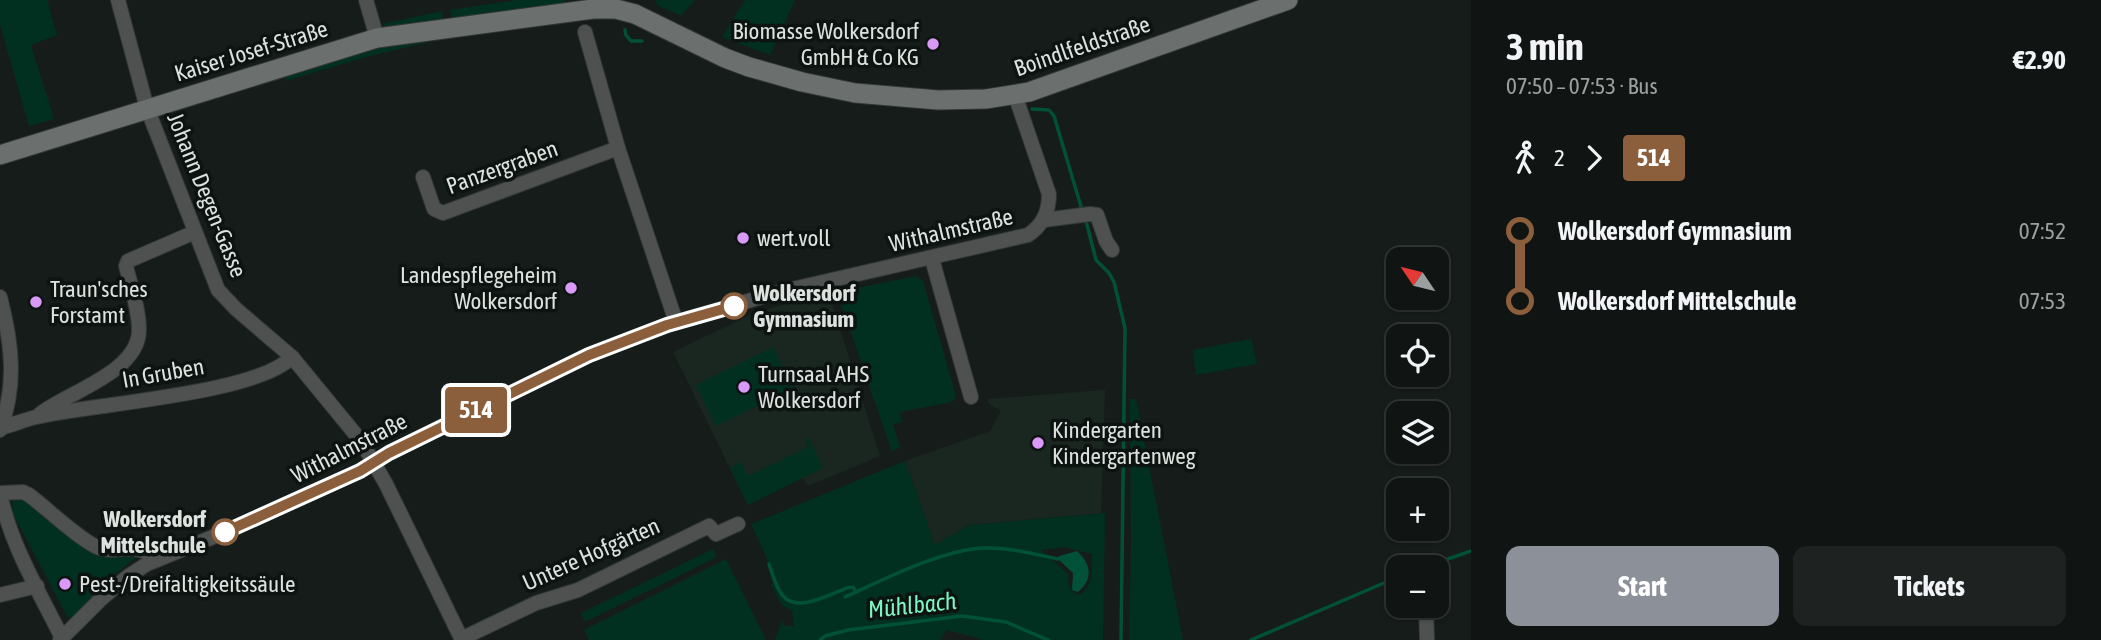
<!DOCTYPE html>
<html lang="en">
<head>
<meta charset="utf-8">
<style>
  :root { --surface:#101513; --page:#1e2221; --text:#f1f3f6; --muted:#9c9fa0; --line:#303433; --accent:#8c9099 }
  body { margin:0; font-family:"Asap Condensed",sans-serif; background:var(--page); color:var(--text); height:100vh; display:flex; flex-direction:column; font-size:26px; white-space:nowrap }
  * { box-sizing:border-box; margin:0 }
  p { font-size:23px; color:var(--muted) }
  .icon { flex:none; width:38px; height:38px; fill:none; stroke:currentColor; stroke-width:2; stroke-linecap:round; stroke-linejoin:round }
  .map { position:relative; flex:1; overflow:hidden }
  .details { display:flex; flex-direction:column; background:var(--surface); width:630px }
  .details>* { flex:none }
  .badge { padding:0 14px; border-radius:5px; font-size:24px; line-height:46px }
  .needle { width:46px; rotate:305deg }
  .controls { position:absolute; left:1386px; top:247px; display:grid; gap:14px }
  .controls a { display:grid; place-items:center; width:63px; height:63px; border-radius:14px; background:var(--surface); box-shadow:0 2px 5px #0004,0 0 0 2px var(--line); font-size:35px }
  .map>.badge { position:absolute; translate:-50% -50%; box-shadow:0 0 0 4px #fff }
  .legs { display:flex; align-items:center; gap:10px; height:77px; padding:0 35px; font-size:23px }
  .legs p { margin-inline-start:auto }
  .summary { display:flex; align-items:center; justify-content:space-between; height:119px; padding:0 35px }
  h1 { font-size:38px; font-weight:700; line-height:52px }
  .button { display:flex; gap:14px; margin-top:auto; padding:14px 35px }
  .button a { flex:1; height:80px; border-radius:14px; background:var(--accent); color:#fff; font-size:28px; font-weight:700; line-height:80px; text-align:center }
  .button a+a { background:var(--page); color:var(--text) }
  ul { padding:0 35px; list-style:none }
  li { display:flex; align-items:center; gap:24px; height:70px; font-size:26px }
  li i { display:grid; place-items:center; width:10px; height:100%; margin:0 9px; background:currentColor }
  li i::after { content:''; width:18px; height:18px; margin:-9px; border:5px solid; border-radius:50%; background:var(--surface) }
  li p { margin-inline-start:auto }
  li:first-child i { background:linear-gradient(#0000 50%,currentColor 0) }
  li:last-child i { background:linear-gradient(currentColor 50%,#0000 0) }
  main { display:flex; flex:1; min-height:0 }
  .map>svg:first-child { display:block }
  .built { fill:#1a2721 }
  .green { fill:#023020; fill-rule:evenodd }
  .water { fill:#015138 }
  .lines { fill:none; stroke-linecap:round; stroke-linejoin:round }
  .stream { stroke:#015138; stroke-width:3.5 }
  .street-casing { stroke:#323835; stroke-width:16 }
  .secondary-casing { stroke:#323835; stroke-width:21 }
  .street { stroke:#4e5150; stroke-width:14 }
  .secondary { stroke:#6b706e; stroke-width:19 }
  .line-1-casing { stroke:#fff; stroke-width:16 }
  .line-1 { stroke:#8b5e3c; stroke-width:10 }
  .poi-dot { fill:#d99af7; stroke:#0d1310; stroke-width:2.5 }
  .stop-1-dot { fill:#fff; stroke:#8b5e3c; stroke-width:3.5 }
  .labels { text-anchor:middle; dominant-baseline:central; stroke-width:7; stroke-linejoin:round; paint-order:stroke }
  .poi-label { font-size:23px; fill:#dde2df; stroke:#0d1310; text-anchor:start }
  .street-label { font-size:23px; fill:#dde2df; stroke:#0d1310 }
  .stop-label { font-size:23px; font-weight:bold; fill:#dde2df; stroke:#0d1310; text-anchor:start }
  .water-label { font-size:24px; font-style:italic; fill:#7cf5c3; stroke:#0d1310 }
</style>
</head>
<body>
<main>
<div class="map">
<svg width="1471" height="640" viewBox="0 0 1471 640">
  <rect width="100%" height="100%" fill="#161c19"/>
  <!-- built -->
  <g class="built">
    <path d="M 828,291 L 880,456 L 808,486 L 802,476 L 747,503 L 673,352 L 752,314 Z"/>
    <path d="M 1105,390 L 1101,513 L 969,525 L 935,545 L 905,461 L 990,431 L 1001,411 L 988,403 L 988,399 Z"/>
  </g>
  <!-- green -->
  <g class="green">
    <path d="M 0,0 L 47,0 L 57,35 L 31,45 L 54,119 L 29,126 L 0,25 Z"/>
    <path d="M 517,0 L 566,0 L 564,5 L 452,20 L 450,10 Z"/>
    <path d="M 656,0 L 695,0 L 681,16 L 657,5 Z"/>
    <path d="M 745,0 L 795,0 L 770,55 L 722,37 Z"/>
    <path d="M 442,11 L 443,21 L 387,29 L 382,24 Z"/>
    <path d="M 425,38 L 425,43 L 366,57 L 286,81 L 285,74 L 354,50 Z"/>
    <path d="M 916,276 L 923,281 L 956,396 L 953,401 L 948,403 L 900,412 L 902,422 L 893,424 L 900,447 L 892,452 L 837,292 Z"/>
    <path d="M 1251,339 L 1257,364 L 1196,375 L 1193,350 Z"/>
    <path d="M 773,347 L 793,388 L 716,426 L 696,385 Z"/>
    <path d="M 1130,399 L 1136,399 L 1183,640 L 1129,640 L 1131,541 Z"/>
    <path d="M 808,437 L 823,468 L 748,505 L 730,468 L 741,462 L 748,476 L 808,447 L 805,439 Z"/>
    <path d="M 905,461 L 935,545 L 969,525 L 1105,513 L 1103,640 L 984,640 L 947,630 L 940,640 L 775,640 L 782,620 L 785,626 L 794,626 L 792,614 L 794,613 L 781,604 L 771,584 L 777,581 L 751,524 ZM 1064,547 L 1092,554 C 1092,570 1094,586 1079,595 C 1068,590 1068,585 1068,574 L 1041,550 Z"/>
    <path d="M 17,498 L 24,498 L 97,553 L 138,556 L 119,571 L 74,616 L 68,618 L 12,512 L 13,501 Z"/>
    <path d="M 713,549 L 717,557 L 585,622 L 581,613 Z"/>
    <path d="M 726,559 L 766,640 L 589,640 L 584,630 Z"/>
  </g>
  <!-- water -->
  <path class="water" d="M 1077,551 C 1091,564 1094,579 1078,592 L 1072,590 L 1073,573 L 1058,559 L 1059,556 Z"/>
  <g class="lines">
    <!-- stream -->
    <g class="stream">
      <path d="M 625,30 L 626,35 L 631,41 L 642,41"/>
      <path d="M 1032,109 L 1049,110 L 1054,116 L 1082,210"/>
      <path d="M 1085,217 L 1096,260 L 1109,273 L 1114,282 L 1125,328 L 1121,640"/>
      <path d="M 769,564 C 772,573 776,588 783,596 C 798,613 830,594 847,588 L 853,587 L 856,592"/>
      <path d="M 1425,567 L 1471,551"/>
      <path d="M 845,597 C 883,580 941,550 983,548 C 1008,547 1034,554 1058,559"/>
      <path d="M 820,640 L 825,636 L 848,630 L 962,616 L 1006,622 L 1048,640"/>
      <path d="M 1251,640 L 1398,577"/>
    </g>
    <!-- street casing -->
    <g class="street-casing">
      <g id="street">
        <path d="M 118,0 L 147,108 L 218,290 L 236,309 L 292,357 L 361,441 L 386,484 L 462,640"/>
        <path d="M 366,0 L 377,38"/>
        <path d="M 585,32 L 618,148 L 676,322"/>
        <path d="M 423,177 L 434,209 L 443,213 L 618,148"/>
        <path d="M 1044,220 L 1090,214 L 1097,215 L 1106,241 L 1112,250"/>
        <path d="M 932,259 L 971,397"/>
        <path d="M 0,297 C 12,343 17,385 0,430"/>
        <path d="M 40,414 C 68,392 139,372 139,330 C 139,309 131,287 126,266 L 128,261 L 195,232"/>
        <path d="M 0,428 C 12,425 24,420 36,417 C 91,404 257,394 292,357"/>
        <path d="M 0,493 L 23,492 L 29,495 C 48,509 75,536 95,546 C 115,557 133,538 157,560"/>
        <path d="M 0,493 C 10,544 39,591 62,638"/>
        <path d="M 0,595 L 37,586"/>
        <path d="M 1426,606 L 1427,640"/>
        <path d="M 461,639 L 536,603 L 578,590 L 709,526 L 716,534 L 738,524"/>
        <path d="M 60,640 L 100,600 L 127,577 L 147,564 L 225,532 L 360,471 L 389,453 L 589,355 L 667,325 L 775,293 L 1028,235 C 1043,225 1049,212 1049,194 L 1015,95"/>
      </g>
    </g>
    <!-- secondary casing -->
    <g class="secondary-casing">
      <path id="secondary" d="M 0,155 L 377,38 L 593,9 L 616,9 L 635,14 L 725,58 L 749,67 L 802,82 L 855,93 L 938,100 L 986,99 L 1029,92 L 1288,0"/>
    </g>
    <!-- street -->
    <use href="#street" class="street"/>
    <!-- secondary -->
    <use href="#secondary" class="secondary"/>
  </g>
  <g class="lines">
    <!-- line-1 casing -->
    <g class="line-1-casing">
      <path id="line-1" d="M 225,532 L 360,471 L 389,453 L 589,355 L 667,325 L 734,306"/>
    </g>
    <!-- line-1 -->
    <use href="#line-1" class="line-1"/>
  </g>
  <!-- markers -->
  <g class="poi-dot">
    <circle cx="933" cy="44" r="7"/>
    <circle cx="743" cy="238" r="7"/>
    <circle cx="571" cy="288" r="7"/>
    <circle cx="36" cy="302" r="7"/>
    <circle cx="744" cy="387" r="7"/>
    <circle cx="1038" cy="443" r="7"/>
    <circle cx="65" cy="584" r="7"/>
  </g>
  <g class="stop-1-dot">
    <circle cx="734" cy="306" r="12"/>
    <circle cx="225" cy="532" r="12"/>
  </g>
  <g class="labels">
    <!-- poi labels -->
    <g class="poi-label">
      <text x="919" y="31" text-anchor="end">Biomasse Wolkersdorf<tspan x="919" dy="26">GmbH &amp; Co KG</tspan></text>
      <text x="757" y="238">wert.voll</text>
      <text x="557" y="275" text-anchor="end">Landespflegeheim<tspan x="557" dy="26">Wolkersdorf</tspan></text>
      <text x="50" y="289">Traun'sches<tspan x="50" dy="26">Forstamt</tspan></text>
      <text x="758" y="374">Turnsaal AHS<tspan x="758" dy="26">Wolkersdorf</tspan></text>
      <text x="1052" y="430">Kindergarten<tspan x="1052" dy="26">Kindergartenweg</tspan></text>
      <text x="79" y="584">Pest-/Dreifaltigkeitssäule</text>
    </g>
    <!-- street labels -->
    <g class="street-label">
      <text transform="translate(1082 46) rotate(-19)">Boindlfeldstraße</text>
      <text transform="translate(251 51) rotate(-17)">Kaiser Josef-Straße</text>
      <text transform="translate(502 167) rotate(-20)">Panzergraben</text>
      <text transform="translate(207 195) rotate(68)">Johann Degen-Gasse</text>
      <text transform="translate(951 230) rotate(-13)">Withalmstraße</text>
      <text transform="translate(163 373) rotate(-10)">In Gruben</text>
      <text transform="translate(349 448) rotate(-27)">Withalmstraße</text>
      <text transform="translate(591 554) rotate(-24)">Untere Hofgärten</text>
    </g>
    <!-- stop labels -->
    <g class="stop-label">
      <text x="753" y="293">Wolkersdorf<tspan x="753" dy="26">Gymnasium</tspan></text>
      <text x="206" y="519" text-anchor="end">Wolkersdorf<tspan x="206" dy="26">Mittelschule</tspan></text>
    </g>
    <!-- water labels -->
    <g class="water-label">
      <text transform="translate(912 605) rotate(-6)">Mühlbach</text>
    </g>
  </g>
</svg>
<div class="controls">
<a><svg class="needle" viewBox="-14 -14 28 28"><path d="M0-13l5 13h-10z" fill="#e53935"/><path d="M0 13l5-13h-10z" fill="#9c9fa0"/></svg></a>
<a><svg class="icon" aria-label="locate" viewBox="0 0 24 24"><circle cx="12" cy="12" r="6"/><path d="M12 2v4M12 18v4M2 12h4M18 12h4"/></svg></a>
<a><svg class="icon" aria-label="layers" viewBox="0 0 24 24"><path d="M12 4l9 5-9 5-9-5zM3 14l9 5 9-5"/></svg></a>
<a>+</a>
<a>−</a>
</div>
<b class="badge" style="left:476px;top:410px;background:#8b5e3c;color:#fff">514</b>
</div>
<section class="details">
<div class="summary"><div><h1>3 min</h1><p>07:50 – 07:53 · Bus</p></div><b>€2.90</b></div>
<div class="legs"><svg class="icon" aria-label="walk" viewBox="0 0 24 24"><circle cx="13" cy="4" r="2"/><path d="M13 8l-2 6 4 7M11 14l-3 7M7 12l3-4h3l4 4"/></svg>2<svg class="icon" aria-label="forward" viewBox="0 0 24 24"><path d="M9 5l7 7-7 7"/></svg><b class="badge" style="background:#8b5e3c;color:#fff">514</b></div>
<ul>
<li><i style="color:#8b5e3c"></i><b>Wolkersdorf Gymnasium</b><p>07:52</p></li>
<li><i style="color:#8b5e3c"></i><b>Wolkersdorf Mittelschule</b><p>07:53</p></li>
</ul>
<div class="button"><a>Start</a><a>Tickets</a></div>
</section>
</main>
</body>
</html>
